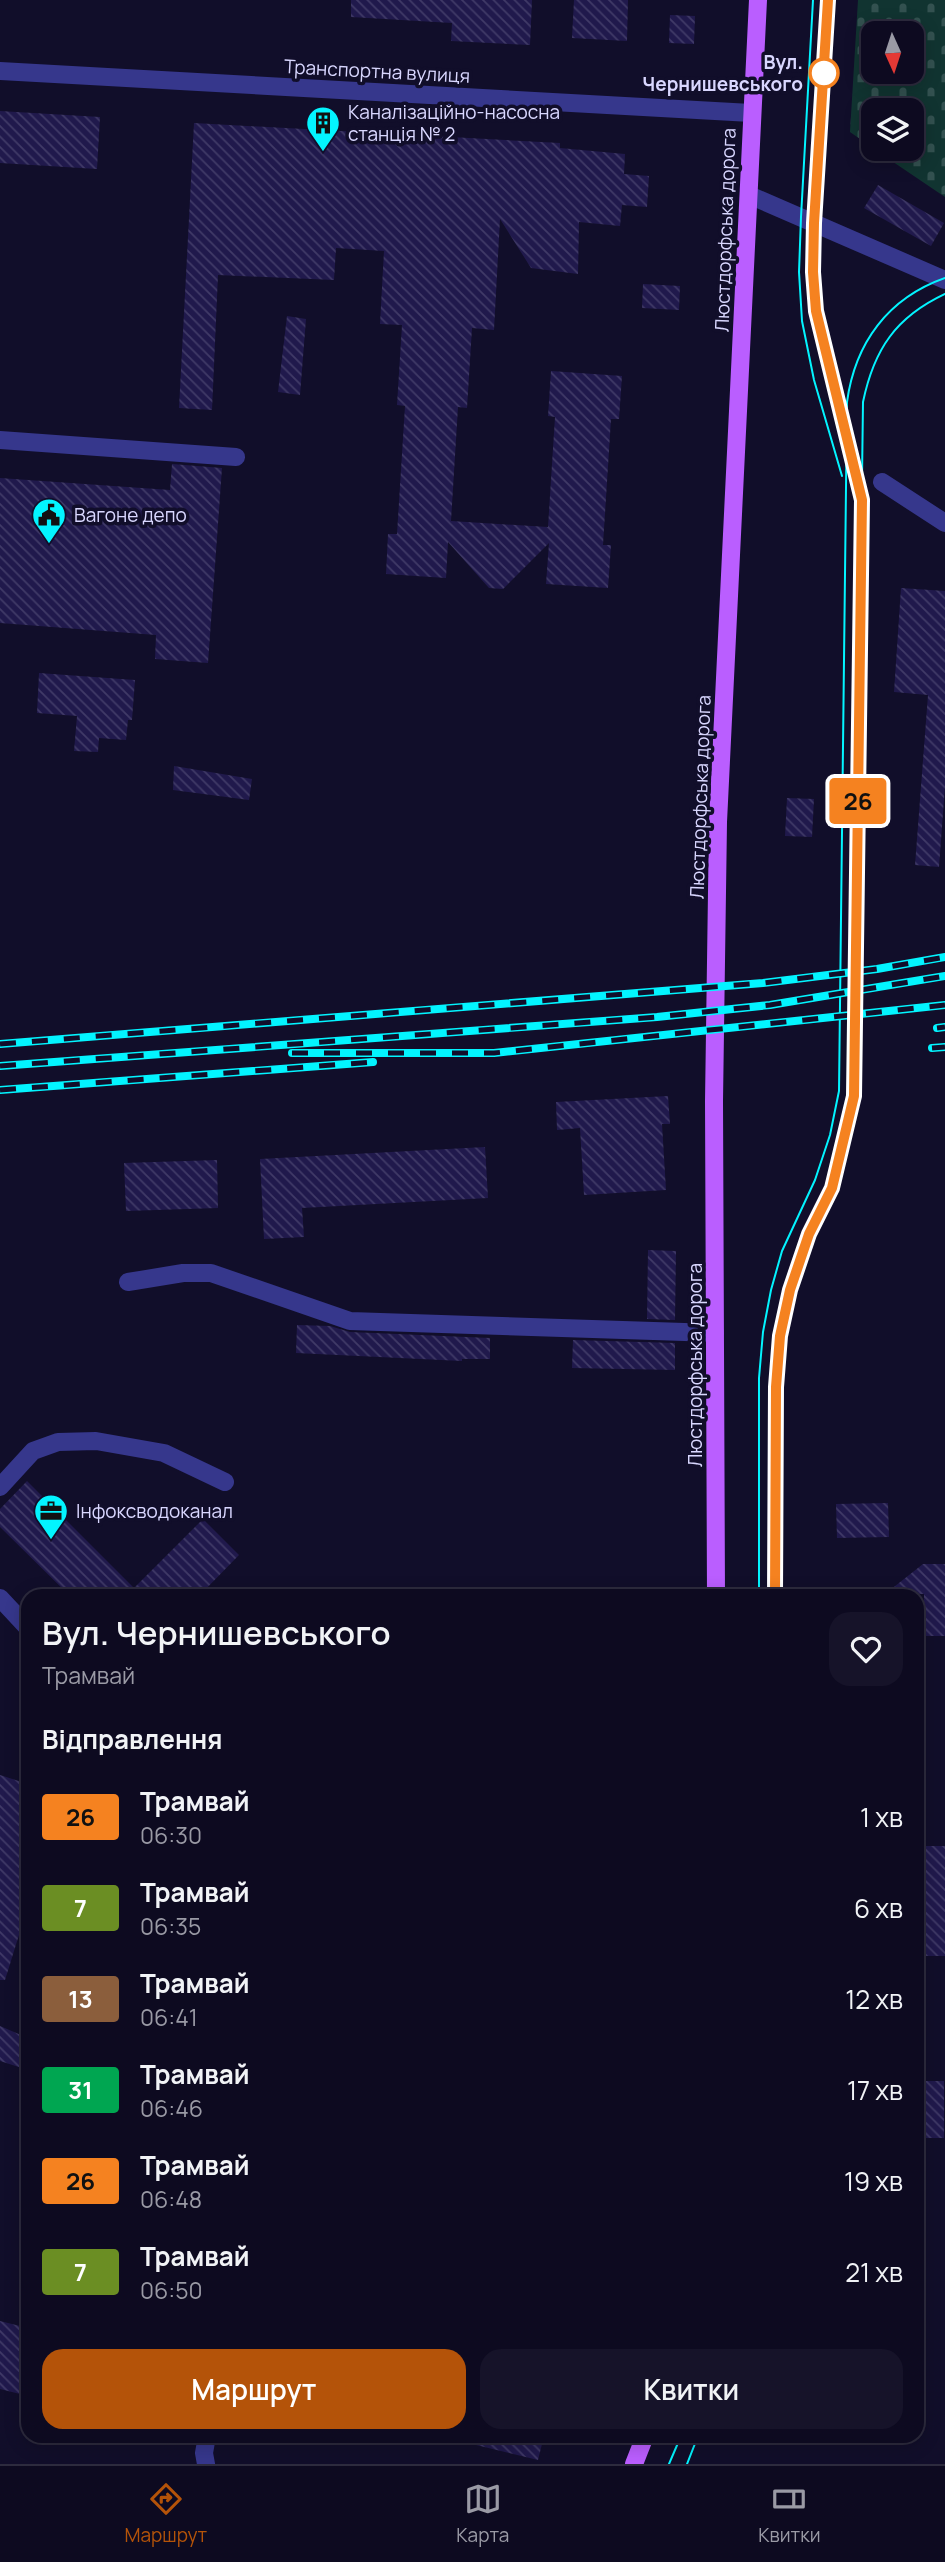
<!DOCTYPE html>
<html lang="uk">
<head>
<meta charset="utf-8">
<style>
  :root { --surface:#0d0a20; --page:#161329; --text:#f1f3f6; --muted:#9a9aa5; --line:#2d2b3e; --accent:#b45309 }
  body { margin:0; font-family:Manrope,sans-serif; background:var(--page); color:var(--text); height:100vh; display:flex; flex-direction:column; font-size:26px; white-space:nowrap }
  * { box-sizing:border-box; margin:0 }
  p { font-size:23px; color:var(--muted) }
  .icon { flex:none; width:38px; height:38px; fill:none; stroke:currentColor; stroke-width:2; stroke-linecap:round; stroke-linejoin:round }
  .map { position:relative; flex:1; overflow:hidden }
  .sheet { position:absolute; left:21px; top:1589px; width:903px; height:854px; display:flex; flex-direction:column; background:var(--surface); border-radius:21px; box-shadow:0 4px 18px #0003,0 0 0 2px var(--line) }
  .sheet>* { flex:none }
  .badge { padding:0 14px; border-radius:5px; font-size:24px; line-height:46px }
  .needle { width:46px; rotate:177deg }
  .tools { position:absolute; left:861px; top:21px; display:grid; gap:14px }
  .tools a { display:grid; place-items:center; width:63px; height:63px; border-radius:14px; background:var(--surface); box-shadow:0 4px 18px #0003,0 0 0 2px var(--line); font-size:35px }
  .map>.badge { position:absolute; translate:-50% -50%; box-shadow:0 0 0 4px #fff }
  h2 { padding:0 21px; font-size:26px; line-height:63px }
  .round { display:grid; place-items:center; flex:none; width:74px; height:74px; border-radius:21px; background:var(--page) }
  .overview { display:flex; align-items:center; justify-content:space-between; height:119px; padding:0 21px }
  h1 { font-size:33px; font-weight:600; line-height:52px }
  .cta { display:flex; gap:14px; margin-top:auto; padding:14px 21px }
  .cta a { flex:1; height:80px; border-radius:21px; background:var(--accent); color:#fff; font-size:28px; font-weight:600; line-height:80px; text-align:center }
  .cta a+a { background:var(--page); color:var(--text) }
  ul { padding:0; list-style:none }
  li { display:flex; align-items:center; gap:21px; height:91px; padding:0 21px }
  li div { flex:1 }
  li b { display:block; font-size:26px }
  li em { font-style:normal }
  li .badge { min-width:77px; font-weight:700; text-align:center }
  .dock { display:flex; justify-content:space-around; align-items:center; height:98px; border-top:2px solid var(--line); background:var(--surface); font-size:19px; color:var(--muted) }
  .dock a { display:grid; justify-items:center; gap:4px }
  .dock .current { color:var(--accent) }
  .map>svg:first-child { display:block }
  .cemetery { fill:url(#cemetery-stones); fill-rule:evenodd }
  .building { fill:url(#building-back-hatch) }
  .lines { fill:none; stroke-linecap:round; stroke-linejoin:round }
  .minor { stroke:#36378c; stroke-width:18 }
  .major { stroke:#ba5eff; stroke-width:18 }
  .tram { stroke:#03f4ff; stroke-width:2 }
  .rail-casing { stroke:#03f4ff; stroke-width:8 }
  .rail { stroke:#110e2a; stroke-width:5; stroke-dasharray:16; stroke-linecap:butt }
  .line-casing { stroke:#fff; stroke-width:16 }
  .line { stroke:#f58220; stroke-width:10 }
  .stop-dot { fill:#fff; stroke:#f58220; stroke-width:3.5 }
  .labels { text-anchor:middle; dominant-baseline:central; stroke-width:7; stroke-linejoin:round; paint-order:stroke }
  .stop-label { font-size:19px; font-weight:bold; fill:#d9d7ff; stroke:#110e2a; text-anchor:end }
  .street-label { font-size:19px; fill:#d9d7ff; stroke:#110e2a }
  .poi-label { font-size:19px; fill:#d9d7ff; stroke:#110e2a; text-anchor:start }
</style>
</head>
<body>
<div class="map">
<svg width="945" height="2464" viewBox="0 0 945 2464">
  <defs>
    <pattern id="cemetery-stones" width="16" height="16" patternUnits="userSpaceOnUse" patternTransform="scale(1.75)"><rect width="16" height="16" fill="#113431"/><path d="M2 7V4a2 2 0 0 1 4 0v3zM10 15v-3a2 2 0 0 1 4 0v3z" fill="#335150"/></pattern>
    <pattern id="building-back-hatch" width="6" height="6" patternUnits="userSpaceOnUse" patternTransform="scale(1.75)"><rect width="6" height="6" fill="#20194c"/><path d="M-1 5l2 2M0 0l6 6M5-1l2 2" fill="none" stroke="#403a67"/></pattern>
  </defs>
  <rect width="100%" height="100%" fill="#110e2a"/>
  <!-- cemetery -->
  <path class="cemetery" d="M 858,0 L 945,0 L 945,197 L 874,149 L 912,149 L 912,110 L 873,110 L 873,148 L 850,132 ZM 873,33 L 912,33 L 912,72 L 873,72 Z"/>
  <!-- building -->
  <g class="building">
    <path d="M 351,0 L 532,0 L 530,45 L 451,41 L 452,23 L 351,17 Z"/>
    <path d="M 574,0 L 628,0 L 627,41 L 572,38 Z"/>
    <path d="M 670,15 L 695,16 L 694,44 L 669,43 Z"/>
    <path d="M 0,111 L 100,117 L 97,169 L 0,163 Z"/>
    <path d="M 194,123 L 560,143 L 560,148 L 625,154 L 624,174 L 649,176 L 647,207 L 622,205 L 620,226 L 579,222 L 578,274 L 531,268 L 500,219 L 494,330 L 472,328 L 467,408 L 458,407 L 451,521 L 548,527 L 555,417 L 548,416 L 551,371 L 622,376 L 619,419 L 611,419 L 603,545 L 611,545 L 608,588 L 546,584 L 549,543 L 503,589 L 489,588 L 448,542 L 446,578 L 386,574 L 388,534 L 397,534 L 405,406 L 397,405 L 402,325 L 380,324 L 384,251 L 336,248 L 334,280 L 218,275 L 212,410 L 179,408 Z"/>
    <path d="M 878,185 L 944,223 L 931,246 L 864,208 Z"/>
    <path d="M 643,284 L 680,286 L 679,310 L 642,308 Z"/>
    <path d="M 287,316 L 306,319 L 300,395 L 278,392 Z"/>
    <path d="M 172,464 L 222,468 L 208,663 L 155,659 L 156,635 L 0,623 L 0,478 L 170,490 Z"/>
    <path d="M 901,588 L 945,591 L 945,786 L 939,867 L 915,865 L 928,695 L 894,692 Z"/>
    <path d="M 39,673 L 135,680 L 132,720 L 128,720 L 126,740 L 99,738 L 98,752 L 74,751 L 77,716 L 37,713 Z"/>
    <path d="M 174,766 L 252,779 L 249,800 L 173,790 Z"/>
    <path d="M 787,798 L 814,799 L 812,837 L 785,836 Z"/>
    <path d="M 668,1096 L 670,1124 L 662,1124 L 666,1190 L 584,1195 L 580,1128 L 557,1130 L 556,1102 Z"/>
    <path d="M 485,1147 L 488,1198 L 302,1208 L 304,1237 L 264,1239 L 260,1159 Z"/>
    <path d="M 217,1160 L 218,1208 L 126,1211 L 124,1163 Z"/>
    <path d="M 648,1250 L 676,1251 L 675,1320 L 647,1319 Z"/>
    <path d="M 297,1325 L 330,1326 L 350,1332 L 490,1338 L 490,1359 L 462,1359 L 462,1361 L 296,1353 Z"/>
    <path d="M 573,1340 L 675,1343 L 675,1370 L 572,1368 Z"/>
    <path d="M 27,1481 L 134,1588 L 203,1519 L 239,1555 L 199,1596 L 70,1596 L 0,1527 L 0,1509 Z"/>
    <path d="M 888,1503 L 889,1537 L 837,1538 L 836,1504 Z"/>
    <path d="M 923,1564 L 945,1564 L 945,1636 L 924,1636 L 924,1594 L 885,1594 Z"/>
    <path d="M 0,1775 L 28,1784 L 28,1906 L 5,1980 L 0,1980 Z"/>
    <rect x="917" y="1846" width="28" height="110"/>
    <path d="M 0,2026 L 28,2038 L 28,2070 L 0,2061 Z"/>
    <rect x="917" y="2081" width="27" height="57"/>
    <path d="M 0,2321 L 28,2328 L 28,2396 L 0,2389 Z"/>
    <path d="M 473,2436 L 544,2436 L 538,2460 L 472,2444 Z"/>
  </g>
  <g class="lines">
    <!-- minor -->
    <g class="minor">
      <path d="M 0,71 L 751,113"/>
      <path d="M 749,195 L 945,280"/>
      <path d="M 0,440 L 236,457"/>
      <path d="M 882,482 L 945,523"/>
      <path d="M 128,1282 L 183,1273 L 211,1273 L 350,1321 L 715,1333"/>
      <path d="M 0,1487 L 33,1451 L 58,1442 L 96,1441 L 164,1453 L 225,1482"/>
      <path d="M 0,1598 L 28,1628"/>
      <path d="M 206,2464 L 204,2453 L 207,2436"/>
    </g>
    <!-- major -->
    <g class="major">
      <path d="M 716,1596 L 714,1101 L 718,822 L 758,0"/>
      <path d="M 634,2464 L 645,2436"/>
    </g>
    <!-- tram -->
    <g class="tram">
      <path d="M 813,0 L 801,217 L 799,272 L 802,321 L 814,380 L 842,476"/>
      <path d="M 828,0 L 813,272 L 816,311 L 842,415"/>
      <path d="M 759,1596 L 759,1378 L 763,1332 L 771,1290 L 782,1251 L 815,1180 L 830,1135 L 839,1091 L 847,402 C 855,343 888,298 945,278"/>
      <path d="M 775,1596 L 776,1387 L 780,1336 L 790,1290 L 809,1234 L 832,1188 L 854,1096 L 863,402 C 874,349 896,317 945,294"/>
      <path d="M 669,2464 L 681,2436"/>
      <path d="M 687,2464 L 698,2436"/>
    </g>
    <!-- rail casing -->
    <g class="rail-casing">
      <g id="rail">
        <path d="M 937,1028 L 945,1027"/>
        <path d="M 0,1044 L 763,983 L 877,969 L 945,957"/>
        <path d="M 932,1048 L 945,1047"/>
        <path d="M 292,1053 L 494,1053 L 945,1005"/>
        <path d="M 0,1066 L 657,1017 L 770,1005 L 945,976"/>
        <path d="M 0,1090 L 373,1062"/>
      </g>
    </g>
    <!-- rail -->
    <use href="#rail" class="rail"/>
  </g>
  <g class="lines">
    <!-- line casing -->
    <g class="line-casing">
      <path id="line" d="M 775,1596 L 776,1387 L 780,1336 L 790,1290 L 809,1234 L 832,1188 L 854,1096 L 862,500 L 816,311 L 813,272 L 814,223 L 828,0"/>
    </g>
    <!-- line -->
    <use href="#line" class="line"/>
  </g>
  <!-- icons -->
  <defs>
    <g id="building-pin" transform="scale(1.75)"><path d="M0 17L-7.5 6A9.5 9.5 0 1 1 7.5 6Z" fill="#03f4ff" stroke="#110e2a"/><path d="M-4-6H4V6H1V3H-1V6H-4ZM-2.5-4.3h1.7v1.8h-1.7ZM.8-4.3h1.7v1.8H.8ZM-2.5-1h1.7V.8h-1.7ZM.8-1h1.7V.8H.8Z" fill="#111"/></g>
    <g id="civic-pin" transform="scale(1.75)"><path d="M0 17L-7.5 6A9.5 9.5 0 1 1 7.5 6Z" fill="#03f4ff" stroke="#110e2a"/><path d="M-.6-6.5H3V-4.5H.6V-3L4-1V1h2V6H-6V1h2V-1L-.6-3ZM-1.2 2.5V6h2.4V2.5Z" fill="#111"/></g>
    <g id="office-pin" transform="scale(1.75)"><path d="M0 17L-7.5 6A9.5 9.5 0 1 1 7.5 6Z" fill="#03f4ff" stroke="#110e2a"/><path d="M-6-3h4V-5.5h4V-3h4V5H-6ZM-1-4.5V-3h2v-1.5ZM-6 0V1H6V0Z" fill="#111"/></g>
  </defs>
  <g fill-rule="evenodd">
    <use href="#building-pin" x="323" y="123"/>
    <use href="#civic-pin" x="49" y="515"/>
    <use href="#office-pin" x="51" y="1511"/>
  </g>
  <!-- markers -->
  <circle class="stop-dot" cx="824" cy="73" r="14"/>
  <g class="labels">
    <!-- stop labels -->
    <g class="stop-label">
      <text x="803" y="62">Вул.<tspan x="803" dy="22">Чернишевського</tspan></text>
    </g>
    <!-- street labels -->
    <g class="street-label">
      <text transform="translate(377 71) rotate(3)">Транспортна вулиця</text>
      <text transform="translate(725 230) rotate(-88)">Люстдорфська дорога</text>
      <text transform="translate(700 797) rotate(-88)">Люстдорфська дорога</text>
      <text transform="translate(695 1365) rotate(-90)">Люстдорфська дорога</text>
    </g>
    <!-- poi labels -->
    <g class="poi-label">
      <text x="348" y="112">Каналізаційно-насосна<tspan x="348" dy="22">станція № 2</tspan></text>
      <text x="74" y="515">Вагоне депо</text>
      <text x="76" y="1511">Інфоксводоканал</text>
    </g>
  </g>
</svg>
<div class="tools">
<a><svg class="needle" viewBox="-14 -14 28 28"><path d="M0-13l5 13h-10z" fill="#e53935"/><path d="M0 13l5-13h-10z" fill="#9a9aa5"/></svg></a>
<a><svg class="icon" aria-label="layers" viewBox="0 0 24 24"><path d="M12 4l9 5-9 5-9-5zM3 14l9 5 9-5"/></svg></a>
</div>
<b class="badge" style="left:858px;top:801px;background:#f58220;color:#111">26</b>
<section class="sheet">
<div class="overview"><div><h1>Вул. Чернишевського</h1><p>Трамвай</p></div><a class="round"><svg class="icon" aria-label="heart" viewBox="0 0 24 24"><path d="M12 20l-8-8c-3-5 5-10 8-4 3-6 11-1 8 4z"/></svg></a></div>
<h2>Відправлення</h2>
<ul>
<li><span class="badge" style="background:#f58220;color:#111">26</span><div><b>Трамвай</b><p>06:30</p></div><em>1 хв</em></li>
<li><span class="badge" style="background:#6b8e23;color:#fff">7</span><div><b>Трамвай</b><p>06:35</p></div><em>6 хв</em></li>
<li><span class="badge" style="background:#8b5e3c;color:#fff">13</span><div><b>Трамвай</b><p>06:41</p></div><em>12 хв</em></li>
<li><span class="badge" style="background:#00a651;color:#fff">31</span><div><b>Трамвай</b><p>06:46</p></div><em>17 хв</em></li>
<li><span class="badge" style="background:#f58220;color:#111">26</span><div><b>Трамвай</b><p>06:48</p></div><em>19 хв</em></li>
<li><span class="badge" style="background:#6b8e23;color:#fff">7</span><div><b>Трамвай</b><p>06:50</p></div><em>21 хв</em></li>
</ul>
<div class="cta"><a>Маршрут</a><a>Квитки</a></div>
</section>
</div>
<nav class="dock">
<a class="current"><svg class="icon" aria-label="directions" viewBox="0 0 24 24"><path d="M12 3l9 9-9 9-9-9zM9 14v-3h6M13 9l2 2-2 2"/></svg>Маршрут</a>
<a><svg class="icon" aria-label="map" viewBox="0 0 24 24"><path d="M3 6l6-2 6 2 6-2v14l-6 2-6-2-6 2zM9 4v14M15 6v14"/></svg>Карта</a>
<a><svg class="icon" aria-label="tickets" viewBox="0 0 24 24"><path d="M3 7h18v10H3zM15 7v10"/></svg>Квитки</a>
</nav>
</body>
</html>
